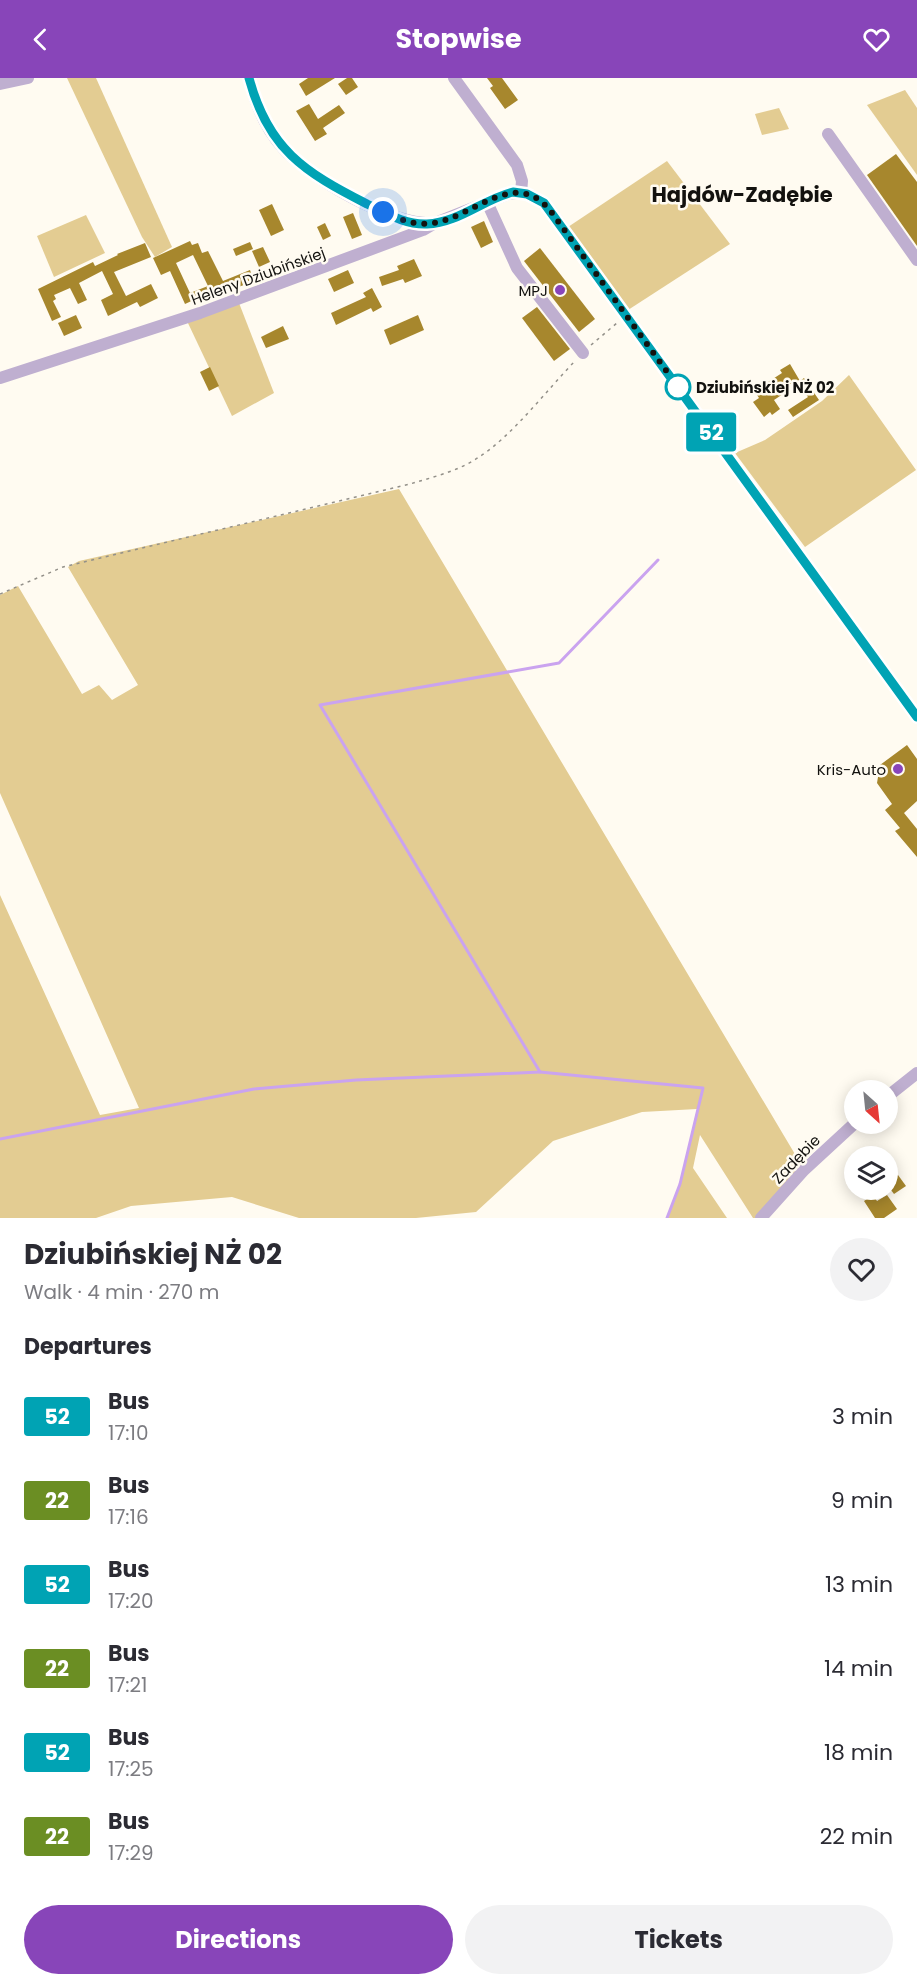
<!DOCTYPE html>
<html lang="en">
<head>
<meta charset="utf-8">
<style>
  :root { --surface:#fff; --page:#f2f2f3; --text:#2b2b33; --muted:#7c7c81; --accent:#8845b9 }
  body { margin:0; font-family:Poppins,sans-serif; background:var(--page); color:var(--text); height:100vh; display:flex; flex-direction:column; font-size:22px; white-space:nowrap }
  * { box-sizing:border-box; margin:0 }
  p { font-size:20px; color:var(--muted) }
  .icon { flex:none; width:33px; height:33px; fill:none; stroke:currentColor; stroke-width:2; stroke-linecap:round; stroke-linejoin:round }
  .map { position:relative; height:1140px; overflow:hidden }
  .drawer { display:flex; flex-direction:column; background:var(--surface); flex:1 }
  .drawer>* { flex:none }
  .badge { padding:0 12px; border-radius:4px; font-size:21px; line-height:39px }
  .needle { width:39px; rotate:153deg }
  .fabs { position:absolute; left:844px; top:1002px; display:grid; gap:12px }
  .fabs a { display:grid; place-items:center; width:54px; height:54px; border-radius:50%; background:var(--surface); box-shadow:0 3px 15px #0003; font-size:30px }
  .you { position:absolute; width:30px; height:30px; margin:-15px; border:4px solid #fff; border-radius:50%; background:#1a73e8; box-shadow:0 0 0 9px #1a73e833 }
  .map>.badge { position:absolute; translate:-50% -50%; box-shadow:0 0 0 3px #fff }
  h2 { padding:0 24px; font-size:22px; line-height:54px }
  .round { display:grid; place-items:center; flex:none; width:63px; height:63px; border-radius:32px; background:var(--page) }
  .headline { display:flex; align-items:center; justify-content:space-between; height:102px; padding:0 24px }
  h1 { font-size:28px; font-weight:700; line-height:45px }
  .action { display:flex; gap:12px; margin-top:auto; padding:12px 24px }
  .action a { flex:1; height:69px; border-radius:36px; background:var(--accent); color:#fff; font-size:24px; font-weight:700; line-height:69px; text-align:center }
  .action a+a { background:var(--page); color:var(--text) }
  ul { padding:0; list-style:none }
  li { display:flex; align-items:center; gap:18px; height:84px; padding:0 24px }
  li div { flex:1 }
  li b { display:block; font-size:22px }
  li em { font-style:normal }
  li .badge { min-width:66px; font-weight:700; text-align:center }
  header { display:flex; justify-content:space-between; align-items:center; height:78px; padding:0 24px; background:var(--accent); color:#fff; font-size:27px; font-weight:700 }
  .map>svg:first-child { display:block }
  .green { fill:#e3cc92 }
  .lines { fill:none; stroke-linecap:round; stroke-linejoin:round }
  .stream { stroke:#caa3ef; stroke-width:3 }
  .building { fill:#a7872d; fill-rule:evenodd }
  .path { stroke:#939089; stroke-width:1.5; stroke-dasharray:3 4.5; stroke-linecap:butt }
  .minor { stroke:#bfafd0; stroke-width:12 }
  .line-casing { stroke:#fff; stroke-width:14 }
  .line { stroke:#00a3b4; stroke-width:9 }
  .walk { stroke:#13120f; stroke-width:6; stroke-dasharray:0 10.8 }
  .poi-dot { fill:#8845b9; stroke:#fffbf1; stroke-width:2 }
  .stop-dot { fill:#fff; stroke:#00a3b4; stroke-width:3 }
  .labels { text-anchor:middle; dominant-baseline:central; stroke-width:5; stroke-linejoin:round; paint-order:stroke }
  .street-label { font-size:15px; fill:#13120f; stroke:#fffbf1 }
  .poi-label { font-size:15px; fill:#13120f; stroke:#fffbf1; text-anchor:end }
  .stop-label { font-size:15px; font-weight:bold; fill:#13120f; stroke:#fffbf1; text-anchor:start }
  .district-label { font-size:21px; font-weight:bold; fill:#13120f; stroke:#fffbf1 }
</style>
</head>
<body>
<header><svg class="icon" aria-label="back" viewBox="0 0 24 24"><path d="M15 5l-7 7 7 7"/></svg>Stopwise<svg class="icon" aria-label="heart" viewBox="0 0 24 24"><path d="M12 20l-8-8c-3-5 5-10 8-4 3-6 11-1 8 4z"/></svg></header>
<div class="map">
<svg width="917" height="1140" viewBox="0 0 917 1140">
  <rect width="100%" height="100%" fill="#fffbf1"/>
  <!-- green -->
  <g class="green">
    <path d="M 67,0 L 96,0 L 172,169 L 155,179 L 142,159 Z"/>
    <path d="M 905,12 L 917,30 L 917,97 L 867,27 Z"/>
    <path d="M 779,30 L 789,51 L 762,57 L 755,36 Z"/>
    <path d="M 667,83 L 730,166 L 628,232 L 568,149 Z"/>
    <path d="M 86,137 L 105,175 L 54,199 L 37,158 Z"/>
    <path d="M 239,225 L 274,315 L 232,338 L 187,243 Z"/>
    <path d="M 849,297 L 916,392 L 805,469 L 735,375 L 765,362 L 822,323 Z"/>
    <path d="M 399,411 L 802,1088 L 759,1140 L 753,1140 L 700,1057 L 693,1090 L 727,1140 L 667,1140 L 680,1106 L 697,1031 L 642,1034 L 553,1063 L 476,1134 L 416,1140 L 299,1140 L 232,1119 L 131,1128 L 96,1140 L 0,1140 L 0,817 L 100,1037 L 139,1030 L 0,715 L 0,517 L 18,508 L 82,616 L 99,607 L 112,622 L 138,607 L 68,489 L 79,483 Z"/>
  </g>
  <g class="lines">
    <!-- stream -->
    <g class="stream">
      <path d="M 540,994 L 703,1010 L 680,1106 L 667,1140"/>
      <path d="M 0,1061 L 254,1011 L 356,1002 L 540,994 L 320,627 L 559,585 L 658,482"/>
    </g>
  </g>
  <!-- building -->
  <g class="building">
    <path d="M 308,0 L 335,0 L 306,18 L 299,6 Z"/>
    <path d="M 347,0 L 352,0 L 358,9 L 346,17 L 338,6 Z"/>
    <path d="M 487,0 L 502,0 L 518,22 L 505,31 L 490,10 L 493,8 Z"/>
    <path d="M 309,26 L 318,41 L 339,27 L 345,35 L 323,50 L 327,56 L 315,63 L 296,33 Z"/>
    <path d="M 896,76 L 917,104 L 917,168 L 867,97 Z"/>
    <path d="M 272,126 L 284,152 L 271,158 L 259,132 Z"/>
    <path d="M 353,135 L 362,157 L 352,161 L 343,139 Z"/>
    <path d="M 484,143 L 493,164 L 481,170 L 471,149 Z"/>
    <path d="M 325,145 L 331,158 L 323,162 L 317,149 Z"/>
    <path d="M 190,163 L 192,167 L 198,165 L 202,175 L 208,173 L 223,203 L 250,192 L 254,203 L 200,224 L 198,220 L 185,226 L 170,193 L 161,197 L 153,180 ZM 193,177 L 208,208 L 190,215 L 176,185 Z"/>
    <path d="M 250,164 L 253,171 L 236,178 L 233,171 Z"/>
    <path d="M 145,165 L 151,179 L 114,194 L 126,218 L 151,206 L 158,220 L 140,229 L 137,224 L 108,238 L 101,222 L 113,216 L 102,193 L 79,205 L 87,222 L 78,226 L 70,210 L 54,217 L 56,221 L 53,223 L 61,239 L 52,243 L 38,211 L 93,184 L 95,188 L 118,177 L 117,176 Z"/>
    <path d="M 263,169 L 270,184 L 259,189 L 252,173 Z"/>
    <path d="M 540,170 L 595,241 L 579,254 L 524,183 Z"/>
    <path d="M 414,181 L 422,198 L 405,205 L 403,201 L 382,208 L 379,199 L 399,192 L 397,188 Z"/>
    <path d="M 348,192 L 354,205 L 334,214 L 328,201 Z"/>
    <path d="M 372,210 L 382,229 L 373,234 L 371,230 L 336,247 L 331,235 L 366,219 L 363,215 Z"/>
    <path d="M 537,229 L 570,271 L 554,283 L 522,240 Z"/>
    <path d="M 76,237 L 82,250 L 64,258 L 58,245 Z"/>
    <path d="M 418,237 L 424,252 L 390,267 L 384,252 Z"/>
    <path d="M 283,248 L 289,261 L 266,270 L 261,259 Z"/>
    <path d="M 790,286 L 800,303 L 804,300 L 819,322 L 793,339 L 788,332 L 808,319 L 798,306 L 774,322 L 780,331 L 772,337 L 770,334 L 764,339 L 753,324 L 759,320 L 757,317 L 770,307 L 768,304 L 782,295 L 780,292 Z"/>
    <path d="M 210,289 L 219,308 L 209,313 L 200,294 Z"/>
    <path d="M 907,667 L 917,681 L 917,723 L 904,735 L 917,751 L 917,779 L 895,753 L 900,750 L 885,732 L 892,726 L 877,705 L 880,687 Z"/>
    <path d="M 898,1097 L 906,1108 L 894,1116 L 888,1108 L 888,1104 Z"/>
    <path d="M 873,1117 L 877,1123 L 887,1117 L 897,1131 L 884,1140 L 875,1140 L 864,1123 Z"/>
  </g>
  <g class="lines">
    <!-- path -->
    <g class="path">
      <path d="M 591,267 L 617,245"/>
      <path d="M 0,516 L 63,489 L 410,406 C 433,399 459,393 479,379 C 512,358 547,312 575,283"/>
    </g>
    <!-- minor -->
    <g class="minor">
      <path d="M 249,0 C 255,25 266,51 283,70 C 310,101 393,148 433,145"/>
      <path d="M 454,0 L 517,87 L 522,103 L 521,115"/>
      <path d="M 0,6 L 28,0"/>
      <path d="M 828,56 L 917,182"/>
      <path d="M 487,124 L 517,190 L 583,275"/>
      <path d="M 0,300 L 200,235 L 423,152 L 435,145 L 508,116 C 527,112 540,120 552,135 L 917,639"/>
      <path d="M 888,1018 L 917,995"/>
      <path d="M 761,1140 L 804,1092 L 855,1045"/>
    </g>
  </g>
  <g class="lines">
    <!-- line casing -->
    <g class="line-casing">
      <path id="line" d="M 249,0 C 268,71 304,94 367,126 C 386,135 405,147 427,146 C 458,145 484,121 513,114 L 527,116 L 544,125 L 917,639"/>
    </g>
    <!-- line -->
    <use href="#line" class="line"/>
    <!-- walk -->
    <path class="walk" d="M 383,134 C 399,141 415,148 433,145 C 475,139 516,87 552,135 L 678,309"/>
  </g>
  <!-- markers -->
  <g class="poi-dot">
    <circle cx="560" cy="212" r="6"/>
    <circle cx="898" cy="691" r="6"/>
  </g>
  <circle class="stop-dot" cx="678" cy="309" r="12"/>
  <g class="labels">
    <!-- street labels -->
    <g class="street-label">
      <text transform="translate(258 198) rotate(-20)">Heleny Dziubińskiej</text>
      <text transform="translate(796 1081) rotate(-46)">Zadębie</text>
    </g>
    <!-- poi labels -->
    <g class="poi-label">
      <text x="548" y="212">MPJ</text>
      <text x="886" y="691">Kris-Auto</text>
    </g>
    <!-- stop labels -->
    <g class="stop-label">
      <text x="696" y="309">Dziubińskiej NŻ 02</text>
    </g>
    <!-- district labels -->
    <g class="district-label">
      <text x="742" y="116">Hajdów-Zadębie</text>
    </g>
  </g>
</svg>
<div class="fabs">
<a><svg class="needle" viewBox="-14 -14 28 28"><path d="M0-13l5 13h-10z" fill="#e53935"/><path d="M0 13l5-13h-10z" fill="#7c7c81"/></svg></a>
<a><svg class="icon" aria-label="layers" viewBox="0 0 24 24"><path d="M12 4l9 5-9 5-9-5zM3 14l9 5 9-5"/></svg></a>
</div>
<div class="you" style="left:383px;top:134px"></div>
<b class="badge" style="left:711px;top:354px;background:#00a3b4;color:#fff">52</b>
</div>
<section class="drawer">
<div class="headline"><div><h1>Dziubińskiej NŻ 02</h1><p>Walk · 4 min · 270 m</p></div><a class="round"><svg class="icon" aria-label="heart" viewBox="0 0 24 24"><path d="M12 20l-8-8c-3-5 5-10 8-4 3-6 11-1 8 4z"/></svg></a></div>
<h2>Departures</h2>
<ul>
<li><span class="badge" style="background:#00a3b4;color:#fff">52</span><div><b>Bus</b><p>17:10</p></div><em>3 min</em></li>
<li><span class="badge" style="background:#6b8e23;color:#fff">22</span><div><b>Bus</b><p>17:16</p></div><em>9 min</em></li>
<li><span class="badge" style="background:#00a3b4;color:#fff">52</span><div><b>Bus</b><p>17:20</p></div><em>13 min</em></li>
<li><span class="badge" style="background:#6b8e23;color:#fff">22</span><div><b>Bus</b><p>17:21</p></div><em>14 min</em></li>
<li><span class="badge" style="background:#00a3b4;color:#fff">52</span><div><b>Bus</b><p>17:25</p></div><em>18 min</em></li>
<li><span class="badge" style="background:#6b8e23;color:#fff">22</span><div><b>Bus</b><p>17:29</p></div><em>22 min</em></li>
</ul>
<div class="action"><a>Directions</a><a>Tickets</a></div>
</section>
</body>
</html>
